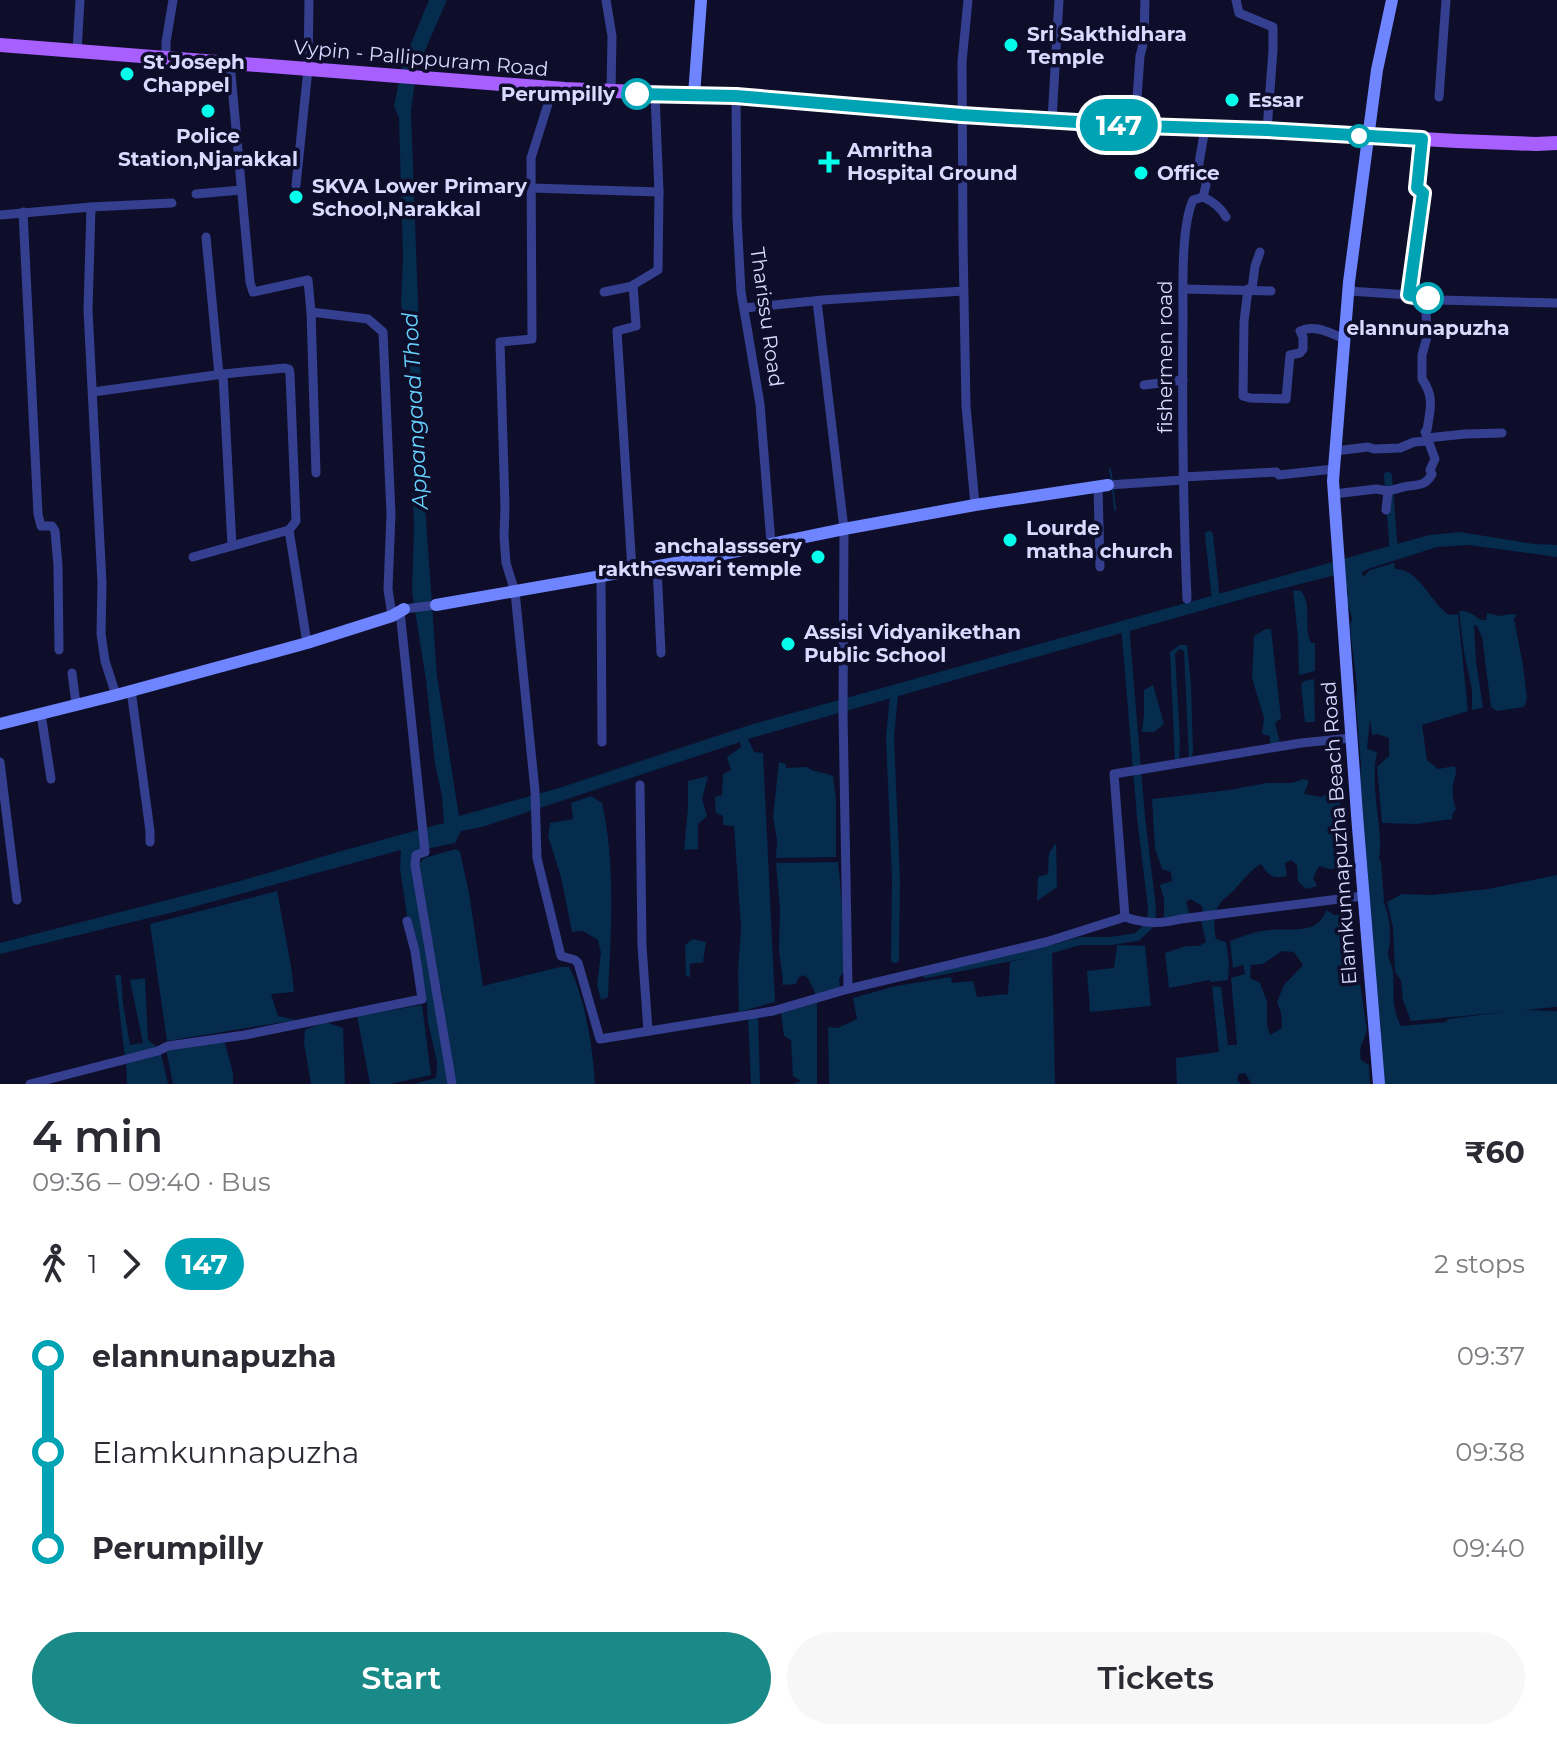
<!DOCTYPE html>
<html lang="en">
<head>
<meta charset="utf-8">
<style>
  :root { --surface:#fff; --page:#f7f7f7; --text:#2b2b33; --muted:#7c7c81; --accent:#198a87 }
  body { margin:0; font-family:Montserrat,sans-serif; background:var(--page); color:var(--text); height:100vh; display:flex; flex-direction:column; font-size:30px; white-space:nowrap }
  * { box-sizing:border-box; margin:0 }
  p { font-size:26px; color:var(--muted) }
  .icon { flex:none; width:44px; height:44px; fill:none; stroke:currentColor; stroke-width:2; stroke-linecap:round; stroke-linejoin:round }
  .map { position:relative; height:1084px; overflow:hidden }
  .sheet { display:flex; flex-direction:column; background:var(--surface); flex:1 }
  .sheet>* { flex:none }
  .badge { padding:0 16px; border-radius:26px; font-size:28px; line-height:52px }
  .map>.badge { position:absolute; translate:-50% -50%; box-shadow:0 0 0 4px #fff }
  .legs { display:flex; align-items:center; gap:12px; height:88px; padding:0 32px; font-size:26px }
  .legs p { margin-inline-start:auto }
  .head { display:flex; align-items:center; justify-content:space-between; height:136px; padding:0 32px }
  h1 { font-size:44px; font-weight:600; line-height:60px }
  .cta { display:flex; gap:16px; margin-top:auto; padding:16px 32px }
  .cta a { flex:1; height:92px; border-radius:48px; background:var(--accent); color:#fff; font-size:32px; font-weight:600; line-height:92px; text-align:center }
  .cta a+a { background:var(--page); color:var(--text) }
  ul { padding:0 32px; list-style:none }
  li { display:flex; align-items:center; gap:28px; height:96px; font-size:30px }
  li i { display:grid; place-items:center; width:12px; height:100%; margin:0 10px; background:currentColor }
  li i::after { content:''; width:20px; height:20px; margin:-10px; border:6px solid; border-radius:50%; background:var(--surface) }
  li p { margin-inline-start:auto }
  li:first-child i { background:linear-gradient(#0000 50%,currentColor 0) }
  li:last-child i { background:linear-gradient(currentColor 50%,#0000 0) }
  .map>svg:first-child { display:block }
  .water { fill:#052b4d; fill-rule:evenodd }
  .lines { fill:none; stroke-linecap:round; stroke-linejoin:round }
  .stream { stroke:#052b4d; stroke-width:2 }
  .canal { stroke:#052b4d; stroke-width:8 }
  .street { stroke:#34408f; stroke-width:9 }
  .secondary { stroke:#6f84ff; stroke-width:12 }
  .primary { stroke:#a85fff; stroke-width:14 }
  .line-1-casing { stroke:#fff; stroke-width:18 }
  .line-1 { stroke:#00a3b4; stroke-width:12 }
  .poi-dot { fill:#04ffed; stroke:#0e0e2b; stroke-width:3 }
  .stop-1-dot { fill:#fff; stroke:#00a3b4; stroke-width:4 }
  .labels { text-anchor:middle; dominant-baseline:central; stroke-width:7; stroke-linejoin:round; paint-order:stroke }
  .poi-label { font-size:20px; font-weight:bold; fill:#d8daff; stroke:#0e0e2b; text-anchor:start }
  .street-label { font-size:20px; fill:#d8daff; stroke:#0e0e2b }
  .stop-label { font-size:20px; font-weight:bold; fill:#d8daff; stroke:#0e0e2b; text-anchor:end }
  .water-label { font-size:22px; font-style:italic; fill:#66d2ff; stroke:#0e0e2b }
</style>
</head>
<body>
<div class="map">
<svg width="1557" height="1084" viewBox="0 0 1557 1084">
  <rect width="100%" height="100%" fill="#0e0e2b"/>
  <!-- water -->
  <g class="water">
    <path d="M 429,0 L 447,0 L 416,71 L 411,112 L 426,520 L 437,676 L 459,816 L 559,788 L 753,724 L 1429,535 L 1460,532 L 1534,544 L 1557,545 L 1557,557 L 1469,545 L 1437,547 L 1371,568 L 1362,572 L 1363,577 L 1370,570 L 1394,563 L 1395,569 C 1414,569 1424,588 1435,601 C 1439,607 1444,611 1449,615 L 1458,614 L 1468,711 L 1422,725 L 1427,760 L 1438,769 L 1455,766 C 1457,775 1455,776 1453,784 C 1452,792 1453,801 1456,809 L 1453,813 L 1452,819 L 1416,824 L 1382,823 L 1377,767 L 1389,756 L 1389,738 L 1378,734 L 1372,735 L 1370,719 L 1367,749 L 1377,752 C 1371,779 1378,809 1380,837 C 1381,855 1377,871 1375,888 C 1387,902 1391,922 1390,941 C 1390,945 1388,949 1388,953 C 1388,959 1392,965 1393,971 C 1395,992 1390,1005 1401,1026 L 1446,1022 L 1448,1019 L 1504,1012 L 1411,1021 L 1403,1000 L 1401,980 L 1395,972 L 1393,927 L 1387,902 L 1402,894 L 1433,895 L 1488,889 L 1557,875 L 1557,1007 L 1523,1010 L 1557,1011 L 1557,1084 L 1382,1084 L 1379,1032 L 1381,1031 L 1367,879 L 1368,869 L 1365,859 L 1360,781 L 1361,766 L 1356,703 L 1357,687 L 1350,628 L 1352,618 L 1348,605 L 1346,597 L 1348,593 L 1343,573 L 1257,595 L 972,675 L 748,739 L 754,752 L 763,753 L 775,1002 L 739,1012 L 738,971 L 741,927 L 734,826 L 723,825 L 723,816 L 716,813 L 715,797 L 722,795 L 723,774 L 731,770 L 727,757 L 741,747 L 740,742 L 482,827 L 461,831 L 455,843 L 412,852 L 450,1084 L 414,1084 L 436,1078 L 437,1062 L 428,1022 L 426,993 L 413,930 L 407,916 L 400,868 L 401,850 L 182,910 L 0,954 L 0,943 L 237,882 L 338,852 L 444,823 L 442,796 L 435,764 L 426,680 L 412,591 L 414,526 L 411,457 L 411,385 L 406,327 L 401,304 L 403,257 L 399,118 L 394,106 L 403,63 Z"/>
    <path d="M 1293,590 L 1301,591 C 1313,606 1303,626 1311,643 L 1315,643 L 1315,671 L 1299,675 L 1298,638 Z"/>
    <path d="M 1459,611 C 1474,610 1476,621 1486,620 L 1487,613 L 1499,616 L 1511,614 L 1517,615 L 1514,619 L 1523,665 L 1527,699 L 1524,707 L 1497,711 L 1491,707 L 1482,637 L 1477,626 L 1474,625 L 1476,661 L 1483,708 L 1472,710 L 1472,690 L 1464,652 Z"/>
    <path d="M 1266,629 L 1271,629 L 1281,718 L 1275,723 L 1280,743 L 1270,745 L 1270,736 L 1262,734 L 1264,718 L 1252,678 L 1254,636 Z"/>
    <path d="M 1180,645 L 1187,645 L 1191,685 L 1193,752 L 1191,760 L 1189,760 L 1184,651 L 1179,649 L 1175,654 L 1180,740 L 1179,762 L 1175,763 L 1170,652 Z"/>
    <path d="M 1314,679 L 1315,722 L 1305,722 L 1301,685 L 1304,681 Z"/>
    <path d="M 1153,685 L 1164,724 L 1154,732 L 1142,732 L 1144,715 L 1144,690 Z"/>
    <path d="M 779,762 L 786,764 L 786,768 L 807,767 C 814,773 825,772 833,776 L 836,799 L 836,857 L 776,858 L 777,840 L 773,817 Z"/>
    <path d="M 708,776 L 702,799 L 707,816 L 698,824 L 698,849 L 684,850 L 688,808 L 688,781 Z"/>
    <path d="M 1304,779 L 1309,781 L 1304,794 L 1322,797 L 1328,793 L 1339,796 L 1343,828 L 1351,851 L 1346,856 L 1344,869 L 1329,869 L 1319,866 L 1313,878 L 1317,886 L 1306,889 L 1298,881 L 1297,865 L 1291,860 L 1285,863 L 1287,876 C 1272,879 1269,876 1261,864 C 1248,872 1242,882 1232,892 C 1229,896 1225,897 1222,901 C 1214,909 1213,928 1216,939 L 1226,942 L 1229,963 L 1228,980 L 1211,982 L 1209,980 L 1169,988 L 1165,953 L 1186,946 L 1199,946 L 1206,942 L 1200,916 L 1203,909 L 1201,905 L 1190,899 L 1186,902 L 1191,920 L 1169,921 L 1164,917 L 1164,899 L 1160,885 L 1172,881 L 1171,872 L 1162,869 L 1155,848 L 1152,799 L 1229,790 L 1267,783 L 1292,783 Z"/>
    <path d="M 591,796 L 602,803 C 616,866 611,933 608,997 L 601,1000 L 597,985 L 601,953 L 598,940 L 583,931 L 572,932 L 561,877 L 548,836 L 550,823 L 573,819 L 571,803 Z"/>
    <path d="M 1056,843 L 1057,887 L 1037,901 L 1038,877 L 1048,874 L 1049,853 Z"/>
    <path d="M 456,849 L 460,852 L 469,893 L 483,986 L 560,967 L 569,967 C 585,996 593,1050 595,1084 L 454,1084 L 449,1063 L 442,995 L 429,940 L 419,864 L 424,858 Z"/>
    <path d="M 838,862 L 842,904 L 844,971 L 839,979 L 840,989 L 816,995 L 808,978 L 803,975 L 798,978 L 796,984 L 782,985 L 783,981 L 779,951 L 780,909 L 776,863 Z"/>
    <path d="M 277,891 L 291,966 L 294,992 L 271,994 L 278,1016 L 296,1020 L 167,1041 L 150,924 Z"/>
    <path d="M 1326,910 L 1334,915 L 1346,915 L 1357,963 L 1367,1030 L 1360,1049 L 1361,1060 L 1369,1065 L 1370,1084 L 1250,1084 L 1251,1083 L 1245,1073 L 1239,1074 L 1237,1080 L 1241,1084 L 1177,1084 L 1176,1058 L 1219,1052 L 1212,986 L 1221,987 L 1228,1045 L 1237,1045 L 1231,978 L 1245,974 L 1243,965 L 1233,968 L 1230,941 C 1240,937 1251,933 1262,931 C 1284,926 1318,938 1326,910 ZM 1282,951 L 1294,952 L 1303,965 L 1284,985 L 1277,1002 L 1281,1012 L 1282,1028 L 1270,1035 L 1267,1025 L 1267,1002 L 1260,983 L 1250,978 L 1251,965 L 1263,964 Z"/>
    <path d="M 693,939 L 706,942 L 703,962 L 690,964 L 690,977 L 686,976 L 685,945 Z"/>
    <path d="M 1117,945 L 1145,946 L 1151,1006 L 1090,1012 L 1087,971 L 1114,968 Z"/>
    <path d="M 1052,952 L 1055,1084 L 829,1084 L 828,1027 L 838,1028 L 857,1019 L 853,998 L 896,986 L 951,977 L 952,983 L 973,981 L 977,997 L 1008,994 L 1010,962 Z"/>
    <path d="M 115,975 L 121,975 L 123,1004 L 130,1045 L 143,1043 L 130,980 L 145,978 L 148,1040 L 158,1048 L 125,1057 Z"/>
    <path d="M 817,1003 L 817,1084 L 793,1084 L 801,1081 L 793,1076 L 791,1040 L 784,1036 L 781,1012 Z"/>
    <path d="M 422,1005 L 431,1075 L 390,1084 L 370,1084 L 357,1016 Z"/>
    <path d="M 758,1017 L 760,1084 L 751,1084 L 748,1018 Z"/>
    <path d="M 325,1022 L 343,1028 L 345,1084 L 311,1084 L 304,1043 L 305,1030 Z"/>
    <path d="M 214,1042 L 225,1043 L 233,1073 L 233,1084 L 173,1084 L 166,1049 Z"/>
    <path d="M 161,1054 L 168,1084 L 127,1084 L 126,1063 Z"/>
  </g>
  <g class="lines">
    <!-- stream -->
    <g class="stream">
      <path d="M 1110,469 L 1112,481"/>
      <path d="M 1113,488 L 1115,510"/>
    </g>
    <!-- canal -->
    <g class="canal">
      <path d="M 1388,476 L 1394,552"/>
      <path d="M 1209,535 L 1216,600"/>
      <path d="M 890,691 L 894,695 L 890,737 L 896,879 L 895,959"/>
      <path d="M 1377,863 L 1380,901"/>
      <path d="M 926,974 L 1052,949 L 1080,941 L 1111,941 L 1137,937 L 1151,924 L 1152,908 L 1141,817 L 1125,625"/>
    </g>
    <!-- street -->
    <g class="street">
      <path d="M 606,0 L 612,36 L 611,92"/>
      <path d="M 968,0 L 962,62 L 963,243 L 966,406 L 975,505"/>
      <path d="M 1236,0 L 1239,13 L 1273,27 L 1273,50 L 1267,130"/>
      <path d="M 77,52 L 80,0"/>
      <path d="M 166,58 L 166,42 L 173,0"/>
      <path d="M 230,63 L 250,282 L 253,292 L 308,280 L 311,312 L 368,319 L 383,332 L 391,514 L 388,589 L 392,616"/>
      <path d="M 553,88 L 531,158 L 532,339 L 500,342 L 505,507 L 504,536 L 506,563 L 515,592 L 535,791 L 537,858 L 561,956 L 575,960 L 578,963 L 600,1039 L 773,1011 L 848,989"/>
      <path d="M 736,96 L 737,217 L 741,292 L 760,404 L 771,543"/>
      <path d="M 1439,97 L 1446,0"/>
      <path d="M 1052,120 L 1059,0"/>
      <path d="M 1135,126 L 1140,56 C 1146,38 1144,19 1145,0"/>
      <path d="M 296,185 L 308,69 L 309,0"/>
      <path d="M 531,188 L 659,192"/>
      <path d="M 196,194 L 241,190"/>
      <path d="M 1203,197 C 1212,201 1221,208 1226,217"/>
      <path d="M 91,207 L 172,203"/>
      <path d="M 23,212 L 38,514 L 41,526 L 52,526 L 55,531 L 58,566 L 59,650"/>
      <path d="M 0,215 L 91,207 L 88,310 L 102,583 L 101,634 L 105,661 L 116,695"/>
      <path d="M 206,237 L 219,375"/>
      <path d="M 1183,289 L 1271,291"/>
      <path d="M 1248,289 L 1244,322 L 1243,396 L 1250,398 L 1286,399 L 1290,355 L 1300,353 L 1303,349 L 1303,337 L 1300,331 C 1315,324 1330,333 1345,339"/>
      <path d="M 1252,289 L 1255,266 L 1260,252"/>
      <path d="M 1349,291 L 1409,295 L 1439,300 L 1557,303"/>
      <path d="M 604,292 L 633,286 L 633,285"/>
      <path d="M 817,301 L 844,529 L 843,714 L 848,989 L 1046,942 L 1125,917 L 1114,774 L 1301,743 L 1351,738"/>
      <path d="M 744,308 L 823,300 L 963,291"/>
      <path d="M 311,312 L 316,473"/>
      <path d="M 1144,385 L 1183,380"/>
      <path d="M 93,392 L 223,374"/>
      <path d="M 1427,438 L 1465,434 L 1502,433"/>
      <path d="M 1335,451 L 1368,447 L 1374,449 L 1400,448 L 1414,442 L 1427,441"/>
      <path d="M 1183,477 L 1276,472 L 1279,475 L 1334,469"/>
      <path d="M 1108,485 L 1183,480"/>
      <path d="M 1098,487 L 1100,567"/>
      <path d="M 1388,491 C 1395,490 1401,487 1409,486 C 1420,485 1426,485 1432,474 L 1430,470 L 1435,459 L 1425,432 L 1427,430 C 1430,410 1435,397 1422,379 L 1422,355 L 1427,337 L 1426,311 C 1418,307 1416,300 1409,295 L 1423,193 L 1417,188 L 1422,139"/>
      <path d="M 1334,494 L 1376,489 L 1388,491 L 1386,510"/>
      <path d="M 232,546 L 223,374 L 285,368 L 289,369 L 290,374 L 296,521 L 289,530"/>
      <path d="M 193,557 L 289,530 L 307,643"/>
      <path d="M 657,566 L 661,653"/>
      <path d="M 632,570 L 617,331 L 636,326 L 633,285 L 658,270 L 659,192 L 655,94"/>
      <path d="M 601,576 L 602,742"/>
      <path d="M 1187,599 C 1183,505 1182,411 1183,316 C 1183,285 1181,227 1193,200 L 1203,197 L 1206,185 L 1204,177 L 1197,175 L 1205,128"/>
      <path d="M 404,609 L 436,605"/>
      <path d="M 400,611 L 425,852 L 416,855 L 415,865 L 452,1084"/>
      <path d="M 72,673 L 76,704"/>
      <path d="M 131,690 L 150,831 L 150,842"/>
      <path d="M 41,714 L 51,779"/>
      <path d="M 0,762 L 17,900"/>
      <path d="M 640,785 L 642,946 L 648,1031"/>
      <path d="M 1125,917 C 1145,924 1161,924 1181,919 L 1363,896"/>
      <path d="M 30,1084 L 158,1051 L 168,1046 L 245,1035 L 422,999 L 415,951 L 407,921"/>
    </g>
    <!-- secondary -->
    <g class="secondary">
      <path d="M 694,95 L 701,0"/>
      <path d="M 436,605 L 704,558 L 844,529 L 975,505 L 1108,485"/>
      <path d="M 0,724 L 116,695 L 307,643 L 392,616 L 404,609"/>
      <path d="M 1379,1084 L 1357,815 L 1333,481 L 1349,282 L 1377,70 L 1392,0"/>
    </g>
    <!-- primary -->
    <path class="primary" d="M 0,45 L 565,89 L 736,96 L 962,115 L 1142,126 L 1267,130 L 1457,141 L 1536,144 L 1557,143"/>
  </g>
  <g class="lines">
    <!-- line-1 casing -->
    <g class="line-1-casing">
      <path id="line-1" d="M 637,94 L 736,96 L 962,115 L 1142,126 L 1267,130 L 1422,139 L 1417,188 L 1423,193 L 1409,295 L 1428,298"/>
    </g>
    <!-- line-1 -->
    <use href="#line-1" class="line-1"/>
  </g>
  <!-- markers -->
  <g class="poi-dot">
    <circle cx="1011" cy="45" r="8"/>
    <circle cx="127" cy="74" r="8"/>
    <circle cx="1232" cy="100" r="8"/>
    <circle cx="208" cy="111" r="8"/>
    <path d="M825 150h8v8h8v8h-8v8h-8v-8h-8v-8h8z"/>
    <circle cx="1141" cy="173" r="8"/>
    <circle cx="296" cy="197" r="8"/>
    <circle cx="1010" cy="540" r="8"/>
    <circle cx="818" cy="557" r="8"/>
    <circle cx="788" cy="644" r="8"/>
  </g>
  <g class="stop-1-dot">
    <circle cx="637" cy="94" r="14"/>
    <circle cx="1359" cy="136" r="10"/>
    <circle cx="1428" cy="298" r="14"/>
  </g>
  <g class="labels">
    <!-- poi labels -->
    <g class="poi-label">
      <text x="1027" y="34">Sri Sakthidhara<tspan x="1027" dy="23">Temple</tspan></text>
      <text x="143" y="62">St Joseph<tspan x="143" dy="23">Chappel</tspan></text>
      <text x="1248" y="100">Essar</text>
      <text x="208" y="136" text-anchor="middle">Police<tspan x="208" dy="23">Station,Njarakkal</tspan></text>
      <text x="847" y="150">Amritha<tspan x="847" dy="23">Hospital Ground</tspan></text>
      <text x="1157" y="173">Office</text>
      <text x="312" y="186">SKVA Lower Primary<tspan x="312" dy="23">School,Narakkal</tspan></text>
      <text x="1026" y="528">Lourde<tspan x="1026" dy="23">matha church</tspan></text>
      <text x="802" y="546" text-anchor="end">anchalasssery<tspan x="802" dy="23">raktheswari temple</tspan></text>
      <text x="804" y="632">Assisi Vidyanikethan<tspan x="804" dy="23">Public School</tspan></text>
    </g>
    <!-- street labels -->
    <g class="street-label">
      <text transform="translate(421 58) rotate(5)">Vypin - Pallippuram Road</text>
      <text transform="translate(767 317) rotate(82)">Tharissu Road</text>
      <text transform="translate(1165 357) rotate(-90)">fishermen road</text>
      <text transform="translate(1339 833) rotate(-94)">Elamkunnapuzha Beach Road</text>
    </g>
    <!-- stop labels -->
    <g class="stop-label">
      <text x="615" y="94">Perumpilly</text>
      <text x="1428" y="328" text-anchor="middle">elannunapuzha</text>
    </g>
    <!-- water labels -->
    <g class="water-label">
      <text transform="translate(415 411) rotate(-93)">Appangaad Thod</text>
    </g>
  </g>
</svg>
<b class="badge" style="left:1119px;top:125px;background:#00a3b4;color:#fff">147</b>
</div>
<section class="sheet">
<div class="head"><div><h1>4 min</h1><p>09:36 – 09:40 · Bus</p></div><b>₹60</b></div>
<div class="legs"><svg class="icon" aria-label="walk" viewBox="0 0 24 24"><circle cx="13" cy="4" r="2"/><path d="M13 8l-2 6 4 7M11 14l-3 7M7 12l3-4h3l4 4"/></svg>1<svg class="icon" aria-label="forward" viewBox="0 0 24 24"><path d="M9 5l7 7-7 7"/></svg><b class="badge" style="background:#00a3b4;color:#fff">147</b><p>2 stops</p></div>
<ul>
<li><i style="color:#00a3b4"></i><b>elannunapuzha</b><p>09:37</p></li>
<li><i style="color:#00a3b4"></i><span>Elamkunnapuzha</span><p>09:38</p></li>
<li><i style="color:#00a3b4"></i><b>Perumpilly</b><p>09:40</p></li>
</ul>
<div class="cta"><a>Start</a><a>Tickets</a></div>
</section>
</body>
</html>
